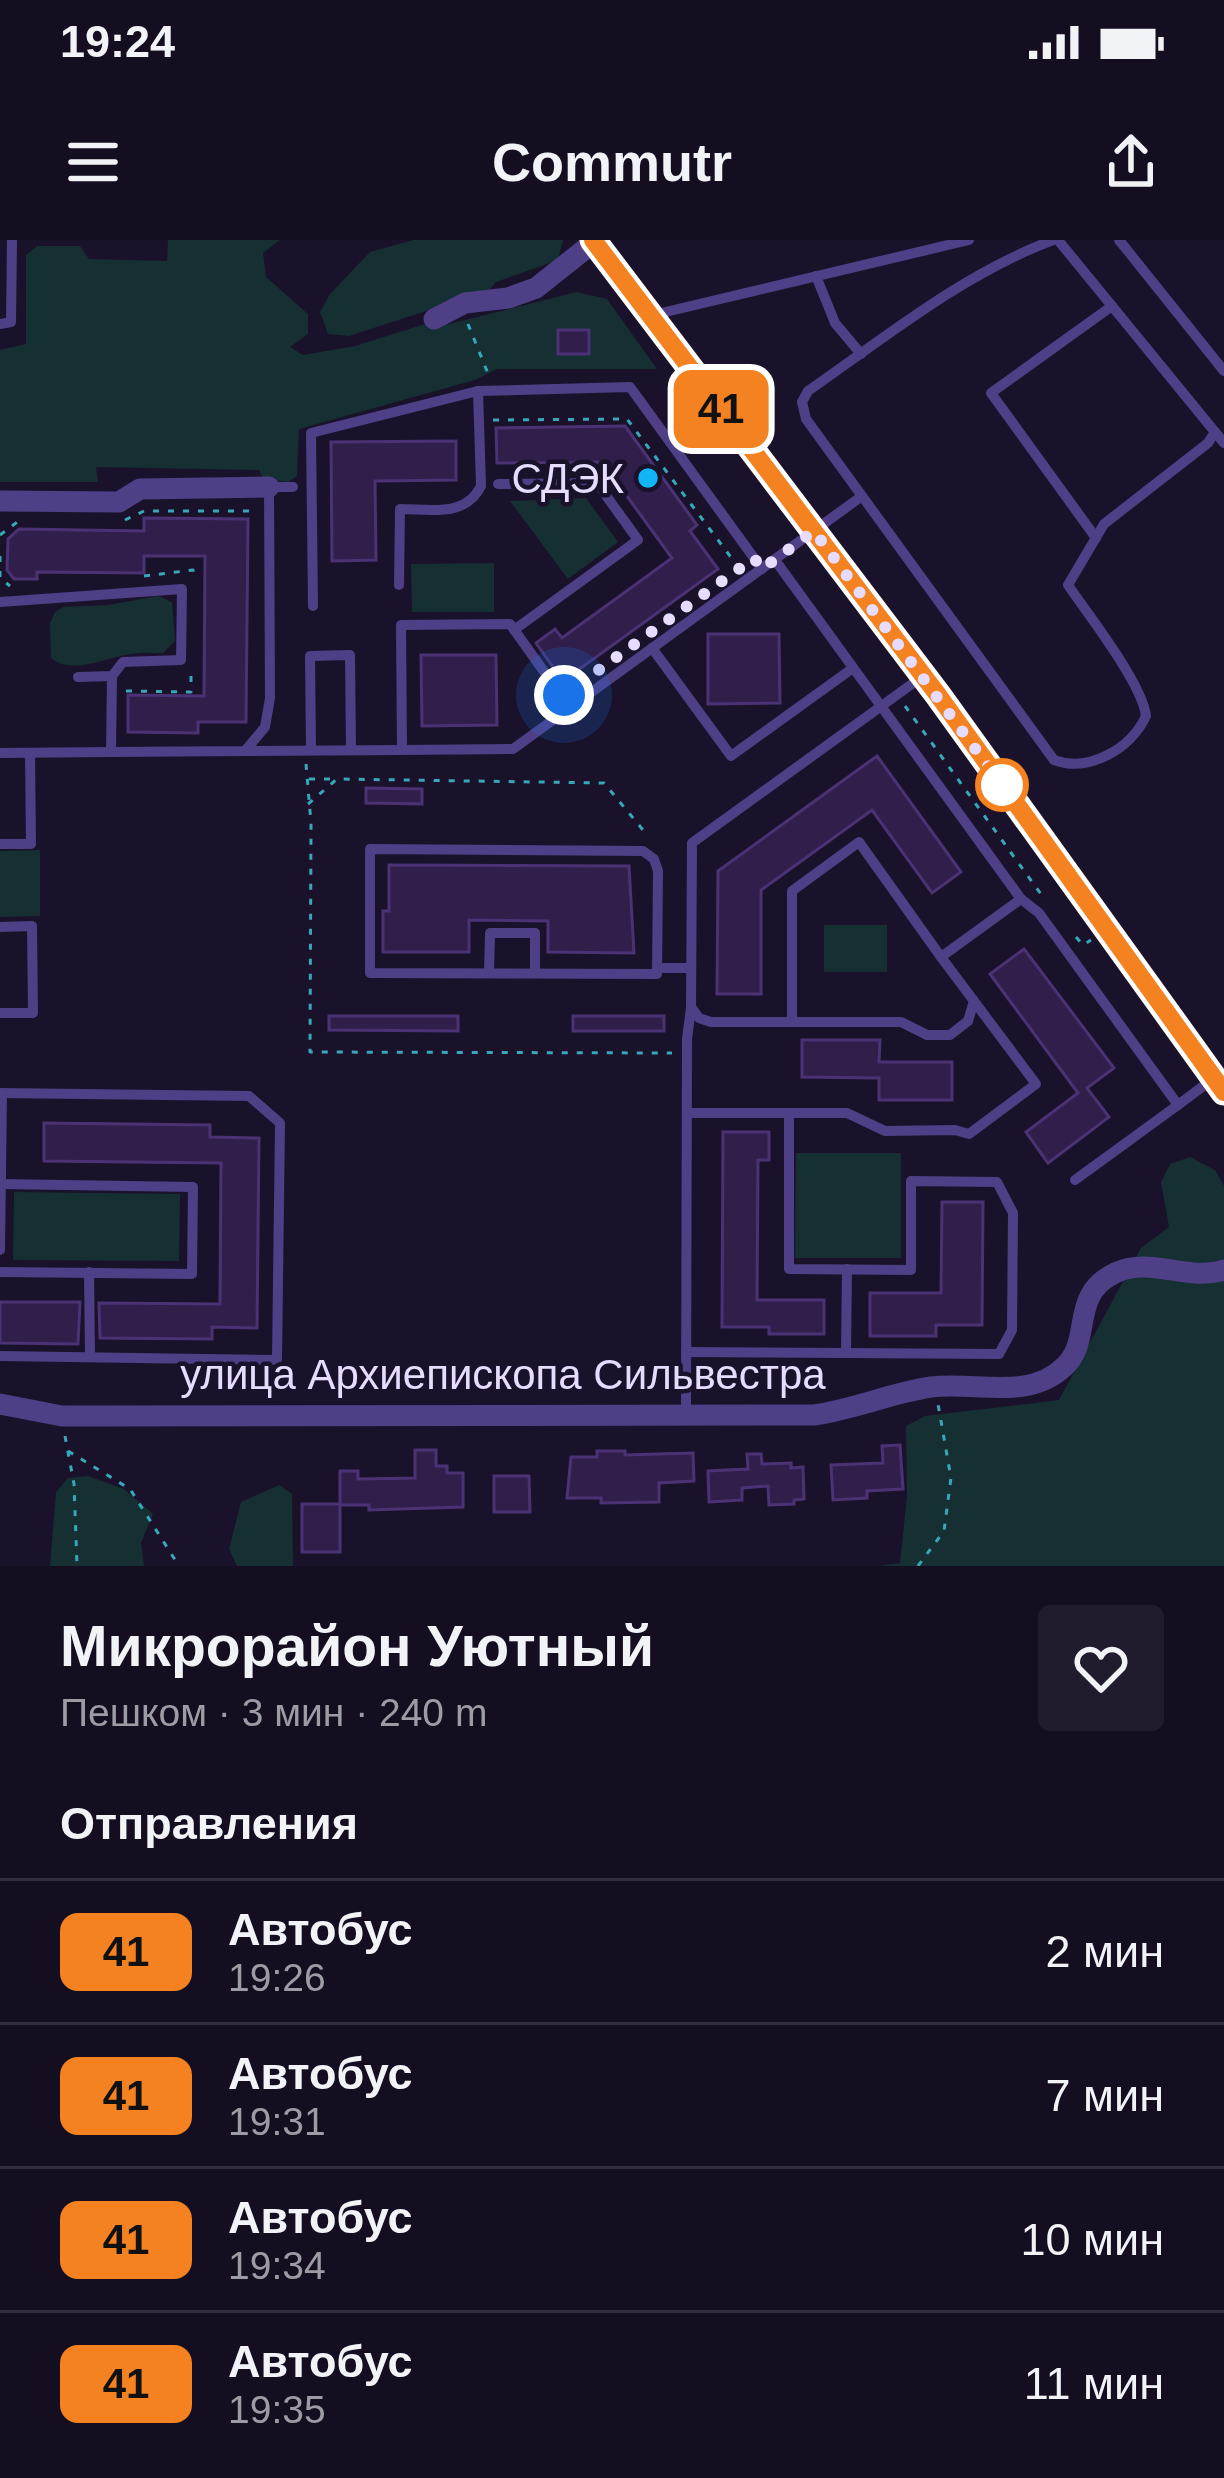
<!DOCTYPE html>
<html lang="ru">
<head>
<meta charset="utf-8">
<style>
  :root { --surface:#140e20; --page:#211c2d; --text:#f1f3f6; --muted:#9d9ca5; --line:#332e3e }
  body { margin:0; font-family:Helvetica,sans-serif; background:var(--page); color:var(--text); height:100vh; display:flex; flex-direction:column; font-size:45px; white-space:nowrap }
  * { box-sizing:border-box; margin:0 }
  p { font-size:39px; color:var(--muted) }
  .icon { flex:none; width:66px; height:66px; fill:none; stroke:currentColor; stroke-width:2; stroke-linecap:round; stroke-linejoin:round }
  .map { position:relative; height:1326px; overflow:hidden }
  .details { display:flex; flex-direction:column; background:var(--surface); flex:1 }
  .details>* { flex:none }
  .badge { padding:0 24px; border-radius:18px; font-size:42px; line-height:78px }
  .you { position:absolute; width:60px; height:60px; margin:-30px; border:9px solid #fff; border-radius:50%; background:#1a73e8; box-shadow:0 0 0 18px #1a73e833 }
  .map>.badge { position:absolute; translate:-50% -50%; box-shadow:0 0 0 6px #fff }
  h2 { padding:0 60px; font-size:45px; line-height:108px }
  .round { display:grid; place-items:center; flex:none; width:126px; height:126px; border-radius:12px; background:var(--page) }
  .overview { display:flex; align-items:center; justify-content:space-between; height:204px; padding:0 60px }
  h1 { font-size:57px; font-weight:700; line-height:90px }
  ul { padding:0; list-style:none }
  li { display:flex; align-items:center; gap:36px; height:144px; padding:0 60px; border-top:3px solid var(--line) }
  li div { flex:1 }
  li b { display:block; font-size:45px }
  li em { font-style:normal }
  li .badge { min-width:132px; font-weight:700; text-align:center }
  .status { display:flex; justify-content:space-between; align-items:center; height:84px; padding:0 60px; background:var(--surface); direction:ltr }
  .status svg { height:33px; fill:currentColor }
  header { display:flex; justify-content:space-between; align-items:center; height:156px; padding:0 60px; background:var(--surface); font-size:54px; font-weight:700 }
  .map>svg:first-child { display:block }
  .green { fill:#152f33 }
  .building { fill:#2f1f4a; stroke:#4b3275; stroke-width:3 }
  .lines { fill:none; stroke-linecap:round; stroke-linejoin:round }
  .path { stroke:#36a8b8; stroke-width:3; stroke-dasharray:6 9; stroke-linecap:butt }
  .service { stroke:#4f3f86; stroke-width:10 }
  .minor { stroke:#4f3f86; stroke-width:21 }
  .tertiary { stroke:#4f3f86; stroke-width:24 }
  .line-casing { stroke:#fff; stroke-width:27 }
  .line { stroke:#f58220; stroke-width:18 }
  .walk { stroke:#e6dcfe; stroke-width:12; stroke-dasharray:0 21.6 }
  .poi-dot { fill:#11b5f5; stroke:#1a122a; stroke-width:4.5 }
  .stop-dot { fill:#fff; stroke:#f58220; stroke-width:6 }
  .labels { text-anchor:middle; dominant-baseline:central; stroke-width:9; stroke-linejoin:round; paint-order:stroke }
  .poi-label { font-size:42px; fill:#e6dcfe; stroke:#1a122a; text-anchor:end }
  .street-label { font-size:42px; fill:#e6dcfe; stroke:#1a122a }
</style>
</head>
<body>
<div class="status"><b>19:24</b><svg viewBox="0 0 49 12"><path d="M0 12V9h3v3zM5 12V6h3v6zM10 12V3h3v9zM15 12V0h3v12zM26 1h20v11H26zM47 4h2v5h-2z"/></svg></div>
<header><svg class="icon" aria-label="menu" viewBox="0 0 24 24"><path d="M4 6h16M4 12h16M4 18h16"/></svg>Commutr<svg class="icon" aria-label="share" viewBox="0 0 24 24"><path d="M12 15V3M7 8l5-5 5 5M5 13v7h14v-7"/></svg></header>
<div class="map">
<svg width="1224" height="1326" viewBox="0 0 1224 1326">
  <rect width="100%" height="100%" fill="#1a122a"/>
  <!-- green -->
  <g class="green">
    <path d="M 168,0 L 280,0 L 263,13 L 266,37 L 308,74 L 308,94 L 290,107 L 303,115 L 355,106 L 428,83 L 445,85 L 577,52 L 607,59 L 657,129 L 497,129 L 475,140 L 299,189 L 297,236 L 288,242 L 264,240 L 259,230 L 96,227 L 98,242 L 0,242 L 0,110 L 26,104 L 26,15 L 37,6 L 80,6 L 89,19 L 167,21 Z"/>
    <path d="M 413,0 L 563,0 L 558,20 L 496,42 L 488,51 L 349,96 L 328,94 L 320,72 L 330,54 L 370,12 Z"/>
    <path d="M 586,258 L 618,302 L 568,339 L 510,261 Z"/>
    <path d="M 494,323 L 494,372 L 412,372 L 411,324 Z"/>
    <path d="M 158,356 L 172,362 L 175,401 L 163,413 C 153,413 142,412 131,414 C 107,417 73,436 51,418 L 50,383 L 55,372 L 63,367 L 108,365 Z"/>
    <path d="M 40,610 L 40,676 L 0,677 L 0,611 Z"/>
    <rect x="824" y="685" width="63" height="47"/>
    <path d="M 796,913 L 901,913 L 901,1018 L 795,1018 Z"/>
    <path d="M 1190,917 L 1215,930 L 1224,946 L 1224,1326 L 878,1326 L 900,1323 L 907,1256 L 906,1186 L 925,1176 L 1059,1160 L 1141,1008 L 1169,987 L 1161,942 L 1170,924 Z"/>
    <path d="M 14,952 L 180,954 L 179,1021 L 13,1020 Z"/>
    <path d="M 88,1236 L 124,1249 L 153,1274 L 141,1303 L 144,1326 L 50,1326 L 56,1252 L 68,1238 Z"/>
    <path d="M 279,1245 L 292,1254 L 293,1326 L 237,1326 L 229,1309 L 241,1262 Z"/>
  </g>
  <!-- building -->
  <g class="building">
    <rect x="558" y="90" width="31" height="24"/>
    <path d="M 625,186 L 697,285 L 690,291 L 718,329 L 563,441 L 536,403 L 555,389 L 562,398 L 672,318 L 602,222 L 497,223 L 496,188 Z"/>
    <path d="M 456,201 L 456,240 L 375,241 L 376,320 L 332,321 L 331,202 Z"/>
    <path d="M 144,278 L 248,279 L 246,482 L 198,482 L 198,493 L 128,492 L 128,455 L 204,456 L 205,316 L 144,316 L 144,333 L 37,332 L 37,339 L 14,339 L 7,330 L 8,299 L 19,289 L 144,291 Z"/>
    <path d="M 708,394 L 779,394 L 780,463 L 708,464 Z"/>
    <path d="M 421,415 L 496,415 L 497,485 L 422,486 Z"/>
    <path d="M 877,516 L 961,632 L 932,653 L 872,570 L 761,650 L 761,754 L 717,754 L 718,631 Z"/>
    <path d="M 366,548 L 422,549 L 422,564 L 366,563 Z"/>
    <path d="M 389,625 L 629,626 L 634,713 L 548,712 L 548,681 L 469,680 L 469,712 L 383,712 L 383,671 L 389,671 Z"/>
    <path d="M 1024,709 L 1114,828 L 1087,848 L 1109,877 L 1048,923 L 1026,892 L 1078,853 L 990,734 Z"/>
    <path d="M 329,776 L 458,776 L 458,791 L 329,790 Z"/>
    <rect x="573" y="776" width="91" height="15"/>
    <path d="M 802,800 L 880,800 L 879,822 L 952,822 L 952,860 L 879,860 L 879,838 L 802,837 Z"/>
    <path d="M 44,883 L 210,885 L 210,897 L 259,898 L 257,1088 L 212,1087 L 212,1099 L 100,1098 L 99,1063 L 220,1064 L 221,923 L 44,921 Z"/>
    <path d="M 723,892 L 769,892 L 769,920 L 758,920 L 757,1060 L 824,1060 L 824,1094 L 769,1094 L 769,1087 L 722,1087 Z"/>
    <path d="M 942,962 L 983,962 L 982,1085 L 936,1085 L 936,1096 L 870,1096 L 870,1053 L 941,1053 Z"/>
    <path d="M 0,1062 L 80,1062 L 78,1104 L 0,1103 Z"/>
    <path d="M 900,1205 L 903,1249 L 867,1251 L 867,1258 L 833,1260 L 831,1225 L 883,1223 L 882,1206 Z"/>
    <path d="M 415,1210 L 436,1210 L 436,1226 L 447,1226 L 447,1233 L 463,1233 L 463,1267 L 369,1270 L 369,1265 L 340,1265 L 340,1231 L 358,1231 L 358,1239 L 415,1238 Z"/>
    <path d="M 597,1211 L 625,1211 L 625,1215 L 693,1213 L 694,1241 L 659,1243 L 659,1262 L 601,1263 L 601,1258 L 567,1258 L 571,1217 L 597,1217 Z"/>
    <path d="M 747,1214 L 761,1214 L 762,1224 L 791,1223 L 791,1228 L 803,1227 L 804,1259 L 794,1260 L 794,1264 L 769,1265 L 768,1246 L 742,1248 L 742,1260 L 709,1262 L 708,1231 L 748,1229 Z"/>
    <path d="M 494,1236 L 529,1236 L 530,1272 L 494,1272 Z"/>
    <rect x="302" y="1264" width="38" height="48"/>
  </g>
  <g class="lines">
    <!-- path -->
    <g class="path">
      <path d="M 468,84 L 489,136"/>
      <path d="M 493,180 L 627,179 L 739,328"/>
      <path d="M 125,280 L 144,271 L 251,271 L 254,276"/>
      <path d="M 0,295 L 20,280"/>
      <path d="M 0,316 L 0,338 L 10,346"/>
      <path d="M 144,336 L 193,330 L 193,337"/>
      <path d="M 126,451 L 191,452 L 191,430"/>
      <path d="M 905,466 L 1043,657"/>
      <path d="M 306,524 L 311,583 L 310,812 L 672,813"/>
      <path d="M 309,539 L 336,539"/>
      <path d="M 308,564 L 337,539 L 604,543 L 648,596"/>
      <path d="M 1076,697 L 1083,705 L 1091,700"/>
      <path d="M 65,1196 L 74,1244 L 77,1326"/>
      <path d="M 68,1211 L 130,1249 L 179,1326"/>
      <path d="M 918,1326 L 944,1291 L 951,1238 L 938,1164"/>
    </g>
    <!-- service -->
    <g class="service">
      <path d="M 1053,0 C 963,34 887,96 808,151 L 802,162 L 806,179 L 1054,520 C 1088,533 1131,509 1146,476 C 1142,443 1089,376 1068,345 L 1104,284 L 1208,203 L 1215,192"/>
      <path d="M 1058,0 L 1224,203"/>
      <path d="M 1119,0 L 1224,131"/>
      <path d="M 816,36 L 835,83 L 861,114"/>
      <path d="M 653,75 L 969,0"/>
      <path d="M 0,84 L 11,82 L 12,0"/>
      <path d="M 498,244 L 597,243 L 638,300 L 514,390"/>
      <path d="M 1096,298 L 991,153 L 1112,66"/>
      <path d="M 775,320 L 1021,659 L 1039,673 L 1178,865 L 1075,940"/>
      <path d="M 399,345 L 400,269 C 430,269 465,278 481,246 L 478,151"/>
      <path d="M 0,362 L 182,349 L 181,420 L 123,422 L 112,436 L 78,437"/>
      <path d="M 313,366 L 311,193 L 478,151 L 630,147 L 762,329"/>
      <path d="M 652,408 L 731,516 L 853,428"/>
      <path d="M 112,436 L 111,512 L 245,511 L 265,487 L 270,458 L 269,247 L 293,247"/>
      <path d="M 923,436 L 692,603 L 691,767 L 699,778 L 711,782 L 792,782 L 792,651 L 859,602 L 941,717 L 1021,659"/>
      <path d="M 570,468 L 510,384 L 401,385 L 402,510 L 513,509 L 862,256"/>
      <path d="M 311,510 L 310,416 L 350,415 L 351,510"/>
      <path d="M 245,511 L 402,510"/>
      <path d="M 0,513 L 111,512"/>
      <path d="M 0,604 L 31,604 L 30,513"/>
      <path d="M 370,609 L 643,611 L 654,619 L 658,631 L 657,734 L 370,733 Z"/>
      <path d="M 0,687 L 32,686 L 33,773 L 0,773"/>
      <path d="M 657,728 L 691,728"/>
      <path d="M 489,733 L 490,693 L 535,693 L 535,733"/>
      <path d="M 792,782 L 901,782 L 927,795 L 950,795 L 968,781 L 974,761"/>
      <path d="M 0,853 L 249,856 L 280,883 L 277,1120 L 0,1116"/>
      <path d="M 1178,865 L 1214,838"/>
      <path d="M 687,873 L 847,873 L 885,891 L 955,890 L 969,894 L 1036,844 L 941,717"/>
      <path d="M 0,944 L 193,947 L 192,1034 L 0,1032"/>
      <path d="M 0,1010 L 2,853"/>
      <path d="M 89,1032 L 90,1116"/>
      <path d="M 686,1112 L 999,1114 L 1012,1090 L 1013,973 L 997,942 L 911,941 L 911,1030 L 789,1029 L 789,873"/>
      <path d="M 846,1113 L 847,1029"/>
      <path d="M 686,1172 L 687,799 L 691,768"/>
    </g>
    <!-- minor -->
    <g class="minor">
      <path d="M 434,79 L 465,63 L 508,58 L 536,48 L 594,2"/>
      <path d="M 0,261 L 119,262 L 140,249 L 269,247"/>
      <path d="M 0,1164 L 62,1176 L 814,1175 C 855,1169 891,1153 931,1147 C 976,1141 1028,1162 1065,1126 C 1093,1099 1069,1055 1115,1033 C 1150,1016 1188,1042 1224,1030"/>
    </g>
    <!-- tertiary -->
    <path class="tertiary" d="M 592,0 L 923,435 L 1224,852"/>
  </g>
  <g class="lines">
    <!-- line casing -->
    <g class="line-casing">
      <path id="line" d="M 593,0 L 938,455 L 1224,852"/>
    </g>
    <!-- line -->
    <use href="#line" class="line"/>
    <!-- walk -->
    <path class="walk" d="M 564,455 L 754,318 L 762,329 L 814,291 L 1002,545"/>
  </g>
  <!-- markers -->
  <circle class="poi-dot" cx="648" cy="238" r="12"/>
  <circle class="stop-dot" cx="1002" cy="545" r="24"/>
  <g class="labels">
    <!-- poi labels -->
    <g class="poi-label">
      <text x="624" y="238">СДЭК</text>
    </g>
    <!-- street labels -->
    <g class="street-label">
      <text x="503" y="1134">улица Архиепископа Сильвестра</text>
    </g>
  </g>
</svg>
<div class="you" style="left:564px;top:455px"></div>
<b class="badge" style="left:721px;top:169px;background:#f58220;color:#111">41</b>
</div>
<section class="details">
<div class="overview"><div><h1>Микрорайон Уютный</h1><p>Пешком · 3 мин · 240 m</p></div><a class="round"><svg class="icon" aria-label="heart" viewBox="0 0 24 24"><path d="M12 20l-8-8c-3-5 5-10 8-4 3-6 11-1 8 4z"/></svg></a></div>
<h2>Отправления</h2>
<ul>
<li><span class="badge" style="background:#f58220;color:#111">41</span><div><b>Автобус</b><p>19:26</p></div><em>2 мин</em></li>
<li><span class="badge" style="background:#f58220;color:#111">41</span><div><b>Автобус</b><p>19:31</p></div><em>7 мин</em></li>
<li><span class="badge" style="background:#f58220;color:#111">41</span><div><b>Автобус</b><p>19:34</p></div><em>10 мин</em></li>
<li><span class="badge" style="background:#f58220;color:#111">41</span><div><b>Автобус</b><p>19:35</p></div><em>11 мин</em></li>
</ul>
</section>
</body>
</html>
